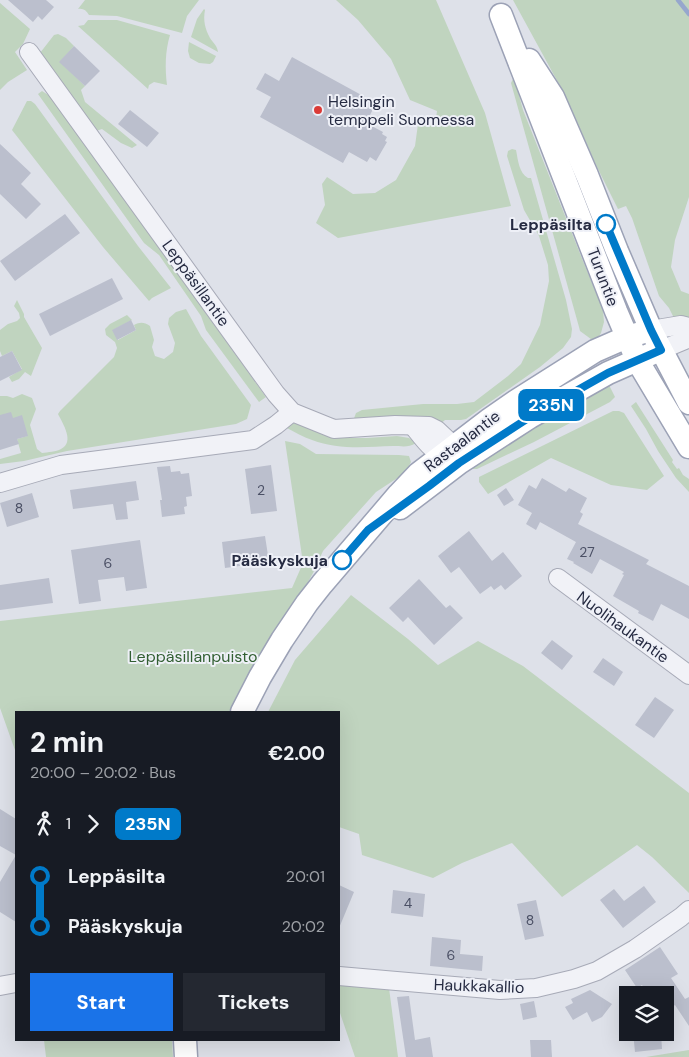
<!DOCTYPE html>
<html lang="en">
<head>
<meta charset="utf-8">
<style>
  :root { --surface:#171b24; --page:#242831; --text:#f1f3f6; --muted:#9ea1a6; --accent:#1a73e8 }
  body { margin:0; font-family:"DM Sans",sans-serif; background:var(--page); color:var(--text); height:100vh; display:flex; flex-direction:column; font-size:19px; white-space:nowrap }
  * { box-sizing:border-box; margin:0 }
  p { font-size:16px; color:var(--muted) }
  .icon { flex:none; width:28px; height:28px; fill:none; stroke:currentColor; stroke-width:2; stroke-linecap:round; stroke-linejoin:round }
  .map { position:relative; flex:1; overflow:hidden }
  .side { position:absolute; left:15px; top:711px; width:325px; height:330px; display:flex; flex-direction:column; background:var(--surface); border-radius:0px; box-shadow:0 5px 20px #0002 }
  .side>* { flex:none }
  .badge { padding:0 10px; border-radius:8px; font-size:18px; line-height:32px }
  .tools { position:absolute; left:619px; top:986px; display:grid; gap:10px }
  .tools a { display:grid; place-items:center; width:55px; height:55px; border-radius:0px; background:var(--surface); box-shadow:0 5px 20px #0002; font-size:25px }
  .map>.badge { position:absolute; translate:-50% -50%; box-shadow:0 0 0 2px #fff }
  .legs { display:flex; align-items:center; gap:8px; height:55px; padding:0 15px; font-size:16px }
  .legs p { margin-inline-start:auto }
  .head { display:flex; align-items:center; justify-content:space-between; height:85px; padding:0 15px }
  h1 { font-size:28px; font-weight:700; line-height:38px }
  .action { display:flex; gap:10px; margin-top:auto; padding:10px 15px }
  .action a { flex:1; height:58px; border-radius:0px; background:var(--accent); color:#fff; font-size:20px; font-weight:700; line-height:58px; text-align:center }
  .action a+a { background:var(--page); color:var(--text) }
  ul { padding:0 15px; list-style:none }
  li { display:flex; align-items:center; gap:18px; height:50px; font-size:19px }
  li i { display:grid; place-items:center; width:8px; height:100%; margin:0 6px; background:currentColor }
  li i::after { content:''; width:12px; height:12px; margin:-6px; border:4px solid; border-radius:50%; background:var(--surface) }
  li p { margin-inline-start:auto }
  li:first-child i { background:linear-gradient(#0000 50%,currentColor 0) }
  li:last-child i { background:linear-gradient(currentColor 50%,#0000 0) }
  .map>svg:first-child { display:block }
  .green { fill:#c0d4bf }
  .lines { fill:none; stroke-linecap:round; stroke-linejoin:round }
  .stream { stroke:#96a7cd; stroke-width:4.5 }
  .building { fill:#bbbfcd }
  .minor-casing { stroke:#a7aab7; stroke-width:20 }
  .major-casing { stroke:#9ca2b6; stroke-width:25 }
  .minor { stroke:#f1f2f7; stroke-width:18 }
  .major { stroke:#fff; stroke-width:22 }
  .line-1-casing { stroke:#fff; stroke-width:11 }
  .line-1 { stroke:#007ac9; stroke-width:8 }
  .poi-dot { fill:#db3b37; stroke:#eef0f7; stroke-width:2 }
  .stop-1-dot { fill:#fff; stroke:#007ac9; stroke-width:2.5 }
  .labels { text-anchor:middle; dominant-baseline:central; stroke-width:4; stroke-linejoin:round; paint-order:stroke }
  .number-label { font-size:14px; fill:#4b5065 }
  .poi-label { font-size:16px; fill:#262b42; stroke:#eef0f7; text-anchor:start }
  .stop-label { font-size:16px; font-weight:bold; fill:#262b42; stroke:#eef0f7; text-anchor:end }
  .street-label { font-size:16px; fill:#262b42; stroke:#eef0f7 }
  .park-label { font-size:16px; fill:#325f32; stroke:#eef0f7 }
</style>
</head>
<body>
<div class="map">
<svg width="689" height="1057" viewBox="0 0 689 1057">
  <rect width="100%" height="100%" fill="#dee1e9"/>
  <!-- green -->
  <g class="green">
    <path d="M 85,0 L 199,0 L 187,16 L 182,33 L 117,16 L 89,15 C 86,10 83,8 78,9 Z"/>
    <path d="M 336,0 L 436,0 L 485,113 L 511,206 L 338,238 L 316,223 L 325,205 L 322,184 L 327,177 L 353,194 L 375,193 L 396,180 L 415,146 L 418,124 L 435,125 L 437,111 L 410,100 L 391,59 L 358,20 Z"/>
    <path d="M 513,0 L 689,0 L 689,197 L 675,240 L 671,267 L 681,291 L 689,294 L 689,318 L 674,318 L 669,308 L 659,296 L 632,218 L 626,206 L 618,209 L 596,165 L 566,97 Z"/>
    <path d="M 0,3 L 30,29 L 23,44 L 15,52 L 27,70 L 8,82 L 0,90 Z"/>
    <path d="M 204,9 L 205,10 C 203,20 205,29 210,38 C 213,43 217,45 218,52 L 191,37 L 197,19 Z"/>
    <path d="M 88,20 L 117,20 L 170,35 C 165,52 165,68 167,85 L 154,82 L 149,85 L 148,89 L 78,26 L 84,25 Z"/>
    <path d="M 58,34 L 66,38 L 74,46 L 60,62 L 85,86 L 81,90 L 85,102 L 137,145 L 132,148 L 121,143 L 102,129 L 96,131 L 40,53 L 54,35 Z"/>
    <path d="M 189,42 L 216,56 L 213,62 L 210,64 L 199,63 L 190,58 L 188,51 Z"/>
    <path d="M 513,79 L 515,80 L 523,110 L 583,261 L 603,310 L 604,322 L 601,333 L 595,342 L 580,331 L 579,327 L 511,83 Z"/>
    <path d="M 42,91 L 50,96 L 266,397 L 259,402 L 206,330 L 201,316 L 159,255 L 144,243 L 38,94 Z"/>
    <path d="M 27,101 L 31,101 L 35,104 L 138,246 L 171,288 L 152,298 L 149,301 L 103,247 L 12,130 Z"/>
    <path d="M 512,149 L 516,150 C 518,160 519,173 528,178 L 531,178 L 566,300 L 572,329 L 571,337 L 563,348 L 540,367 L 466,419 L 461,420 L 445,420 L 439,425 L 353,421 L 356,413 L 362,410 L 423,404 L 457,404 L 474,402 L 508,376 L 521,364 L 540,325 L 549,281 L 548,265 L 539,236 L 524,210 L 507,156 L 508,151 Z"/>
    <path d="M 17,300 L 24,314 L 24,317 L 42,348 L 31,376 L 25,372 L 19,379 L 12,382 L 9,377 L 22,369 L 12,351 L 2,356 L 0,351 L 0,330 L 8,324 L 17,321 L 20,318 L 19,313 L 14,306 Z"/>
    <path d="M 186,309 L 201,336 L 251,405 L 247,419 L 236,424 L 67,451 L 24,461 L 0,464 L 0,459 L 21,453 L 17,439 L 27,436 L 13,418 L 0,415 L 0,396 L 7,396 L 13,398 L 22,394 L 32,398 L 36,409 L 30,425 L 37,449 L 42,453 C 48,452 56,452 61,449 C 75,442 63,424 58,414 L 60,411 L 114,357 L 117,348 L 115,342 L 106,335 L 105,329 L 110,324 L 127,315 L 132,320 L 113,330 L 118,340 L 136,330 L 134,325 C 140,322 144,322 150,326 L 154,340 L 152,347 L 155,356 L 164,359 L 173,352 L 175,343 L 168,324 L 169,318 L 176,312 Z"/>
    <path d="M 609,385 L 615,397 L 610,402 L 534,442 L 477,469 L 472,469 L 472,466 L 476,462 Z"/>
    <path d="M 636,402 L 673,460 L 672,462 L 677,469 L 679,468 L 683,475 L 689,479 L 689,492 L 676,478 L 658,451 L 646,429 L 631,406 Z"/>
    <path d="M 613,411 L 619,411 L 624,413 L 664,476 L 647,490 L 611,485 L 551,458 L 488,494 L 479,482 L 479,477 Z"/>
    <path d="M 297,423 L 327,435 L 346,438 L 367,438 L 397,436 L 409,438 L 416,443 C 408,448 402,446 393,446 C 366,447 338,450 312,440 C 303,437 295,432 287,428 L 290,424 Z"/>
    <path d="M 285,441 L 300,444 L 316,454 L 399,455 L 409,456 L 411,462 L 406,471 L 399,477 L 376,492 L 323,551 L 313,573 L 303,591 L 260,656 L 229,712 L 16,712 L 16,753 L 0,708 L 0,621 L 292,588 L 303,563 Z"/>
    <path d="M 351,595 L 408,639 L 438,665 L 478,641 L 523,666 L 689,793 L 689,893 L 652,857 L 637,845 L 562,897 L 512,843 L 462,863 L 433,878 L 362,855 L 359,834 L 339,827 L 339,712 L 268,712 L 295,660 Z"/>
    <path d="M 339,982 L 389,988 L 398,1057 L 355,1057 L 339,1010 Z"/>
    <path d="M 44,1040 L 172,1040 L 173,1057 L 46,1057 Z"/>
    <path d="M 689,1050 L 689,1057 L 646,1057 Z"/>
  </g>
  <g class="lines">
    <!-- stream -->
    <path class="stream" d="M 678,0 L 689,14"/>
  </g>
  <!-- building -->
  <g class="building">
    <path d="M 8,0 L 46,0 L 54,7 L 42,20 L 38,16 L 33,22 Z"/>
    <path d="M 74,46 L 100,71 L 85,86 L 59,62 Z"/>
    <path d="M 292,57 L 376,103 L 366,123 L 383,132 L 382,134 L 387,137 L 385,141 L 387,142 L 376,161 L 370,157 L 367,162 L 349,152 L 343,163 L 260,117 L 271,97 L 256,89 L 265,73 L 279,81 Z"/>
    <path d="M 130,110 L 159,133 L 147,147 L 118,124 Z"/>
    <path d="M 0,144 L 31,173 L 21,184 L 41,204 L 26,219 L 0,194 Z"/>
    <path d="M 65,214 L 80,233 L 15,281 L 0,261 Z"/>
    <path d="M 112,278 L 123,299 L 50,336 L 39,314 Z"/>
    <path d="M 131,320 L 136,330 L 117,340 L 112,330 Z"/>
    <path d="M 12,351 L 22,370 L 0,381 L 0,357 Z"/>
    <path d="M 11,412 L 13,418 L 22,415 L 28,436 L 17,439 L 19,444 L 0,450 L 0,415 Z"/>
    <path d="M 271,465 L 277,511 L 251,514 L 245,469 Z"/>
    <path d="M 170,466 L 171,472 L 180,471 L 181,474 L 189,473 L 192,496 L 186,497 L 187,506 L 184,507 L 185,514 L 162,517 L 160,500 L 162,500 L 157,467 Z"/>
    <path d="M 542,478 L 566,492 L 569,488 L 587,498 L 580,512 L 583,514 L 578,524 L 649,560 L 646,564 L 689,586 L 689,619 L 661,604 L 653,621 L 638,613 L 639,611 L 613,596 L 624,575 L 622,574 L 624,572 L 600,559 L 592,574 L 573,563 L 574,562 L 567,559 L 576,542 L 540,522 L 536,530 L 526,524 L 532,513 L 518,505 L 529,485 L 536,489 Z"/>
    <path d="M 136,481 L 139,500 L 126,502 L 128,519 L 116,520 L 113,504 L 73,509 L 70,490 Z"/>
    <path d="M 506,488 L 514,500 L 504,506 L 497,495 Z"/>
    <path d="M 32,493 L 39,517 L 7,527 L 0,503 Z"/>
    <path d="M 469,531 L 492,561 L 503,552 L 522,576 L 505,590 L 501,585 L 494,590 L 491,586 L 480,594 L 459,567 L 451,573 L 438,556 Z"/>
    <path d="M 265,536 L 269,562 L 225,568 L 222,542 Z"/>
    <path d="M 140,540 L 147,588 L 126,591 L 124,577 L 98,580 L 101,601 L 79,604 L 71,550 Z"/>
    <path d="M 49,578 L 53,603 L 0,610 L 0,585 Z"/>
    <path d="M 419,579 L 446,608 L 450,605 L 463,618 L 434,645 L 408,617 L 403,622 L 389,608 Z"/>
    <path d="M 552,640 L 573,656 L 562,670 L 541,653 Z"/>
    <path d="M 603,658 L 623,672 L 614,686 L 593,672 Z"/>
    <path d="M 655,697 L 674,710 L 654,738 L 635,725 Z"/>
    <path d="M 0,809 L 16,819 L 16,922 L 0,912 L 0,882 L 16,855 L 0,846 Z"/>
    <path d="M 339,885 L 354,892 L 339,928 Z"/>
    <path d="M 644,886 L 656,902 L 623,928 L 600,900 L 614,889 L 624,901 Z"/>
    <path d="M 393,890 L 425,894 L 423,917 L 391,913 Z"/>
    <path d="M 536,900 L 544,936 L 525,940 L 517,904 Z"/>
    <path d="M 432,937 L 461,940 L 460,954 L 483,956 L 482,971 L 430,966 Z"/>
    <path d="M 660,947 L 678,974 L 671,978 L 685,999 L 689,997 L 689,1026 L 675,1005 L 665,1012 L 665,995 L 649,995 L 642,985 L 637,988 L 625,970 Z"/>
    <path d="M 590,990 L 612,1004 L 602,1017 L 592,1022 L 587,1012 L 573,1020 L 565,1007 L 573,1003 L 571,999 Z"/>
    <path d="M 409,996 L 415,1040 L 430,1037 L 433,1057 L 406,1057 L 397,997 Z"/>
    <path d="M 534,1001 L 537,1017 L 523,1020 L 520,1004 Z"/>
    <path d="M 633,1032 L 661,1032 L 662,1049 L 635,1052 Z"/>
    <path d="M 530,1040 L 551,1040 L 552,1057 L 531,1057 Z"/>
  </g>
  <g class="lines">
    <!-- minor casing -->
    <g class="minor-casing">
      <g id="minor">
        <path d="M 29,52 L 276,394 L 292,412 L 334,429 L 395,425 L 429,426 L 437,430 L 454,446 L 457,458"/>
        <path d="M 651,330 L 681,325 L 689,327"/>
        <path d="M 661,350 L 685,340 L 689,337"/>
        <path d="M 413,426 C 425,441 433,453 451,460"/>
        <path d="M 0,483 L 61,465 L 253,440 L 276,425 L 292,412"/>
        <path d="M 558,578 L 689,675"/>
        <path d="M 339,976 L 500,990 L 536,988 L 574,979 L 597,971 L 635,949 L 681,917 L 689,910"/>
        <path d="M 0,986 L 16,983"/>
      </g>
    </g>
    <!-- major casing -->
    <g class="major-casing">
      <g id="major">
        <path d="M 501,15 L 616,311 L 637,360 L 689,447"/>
        <path d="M 529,60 L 553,97 L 587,175 L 617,251 L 651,330 L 689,403"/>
        <path d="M 400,508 L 429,486 L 459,463 L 530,417 L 608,373 L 651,354"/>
        <path d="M 242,712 L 260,677 L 282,640 L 307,603 L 322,584 L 399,494 L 418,474 L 490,419 L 516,401 L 595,351 L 627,337 L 651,330"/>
        <path d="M 185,1040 L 186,1057"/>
      </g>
    </g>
    <!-- minor -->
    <use href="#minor" class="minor"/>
    <!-- major -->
    <use href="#major" class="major"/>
  </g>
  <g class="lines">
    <!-- line-1 casing -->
    <g class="line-1-casing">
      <path id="line-1" d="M 342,560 L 368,530 L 429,486 L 459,463 L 530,417 L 608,373 L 661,350 L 651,330 L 606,224"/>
    </g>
    <!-- line-1 -->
    <use href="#line-1" class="line-1"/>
  </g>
  <!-- markers -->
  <circle class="poi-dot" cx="318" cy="110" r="5"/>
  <g class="stop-1-dot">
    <circle cx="606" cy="224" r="9"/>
    <circle cx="342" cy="560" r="9"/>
  </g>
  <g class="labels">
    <!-- number labels -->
    <g class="number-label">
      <text x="261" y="490">2</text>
      <text x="19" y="508">8</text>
      <text x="587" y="552">27</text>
      <text x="108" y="563">6</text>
      <text x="408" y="903">4</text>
      <text x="530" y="920">8</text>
      <text x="451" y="955">6</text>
    </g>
    <!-- poi labels -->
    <g class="poi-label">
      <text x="328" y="101">Helsingin<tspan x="328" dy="18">temppeli Suomessa</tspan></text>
    </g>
    <!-- stop labels -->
    <g class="stop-label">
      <text x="592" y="224">Leppäsilta</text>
      <text x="328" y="560">Pääskyskuja</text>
    </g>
    <!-- street labels -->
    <g class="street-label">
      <text transform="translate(603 277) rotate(69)">Turuntie</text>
      <text transform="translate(196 283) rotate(54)">Leppäsillantie</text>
      <text transform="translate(462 441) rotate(-37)">Rastaalantie</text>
      <text transform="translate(623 627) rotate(36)">Nuolihaukantie</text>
      <text transform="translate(479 986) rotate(2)">Haukkakallio</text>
    </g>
    <!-- park labels -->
    <g class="park-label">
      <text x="193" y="656">Leppäsillanpuisto</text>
    </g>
  </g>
</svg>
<div class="tools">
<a><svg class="icon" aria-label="layers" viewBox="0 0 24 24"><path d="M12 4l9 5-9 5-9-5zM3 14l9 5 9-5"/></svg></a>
</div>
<b class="badge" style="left:551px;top:405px;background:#007ac9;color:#fff">235N</b>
<section class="side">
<div class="head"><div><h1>2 min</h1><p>20:00 – 20:02 · Bus</p></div><b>€2.00</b></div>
<div class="legs"><svg class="icon" aria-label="walk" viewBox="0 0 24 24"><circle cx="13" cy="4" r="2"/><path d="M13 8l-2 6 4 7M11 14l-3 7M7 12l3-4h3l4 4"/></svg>1<svg class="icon" aria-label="forward" viewBox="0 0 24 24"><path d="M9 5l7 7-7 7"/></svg><b class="badge" style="background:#007ac9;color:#fff">235N</b></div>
<ul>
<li><i style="color:#007ac9"></i><b>Leppäsilta</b><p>20:01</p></li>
<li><i style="color:#007ac9"></i><b>Pääskyskuja</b><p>20:02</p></li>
</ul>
<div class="action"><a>Start</a><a>Tickets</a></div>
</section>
</div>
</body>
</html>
